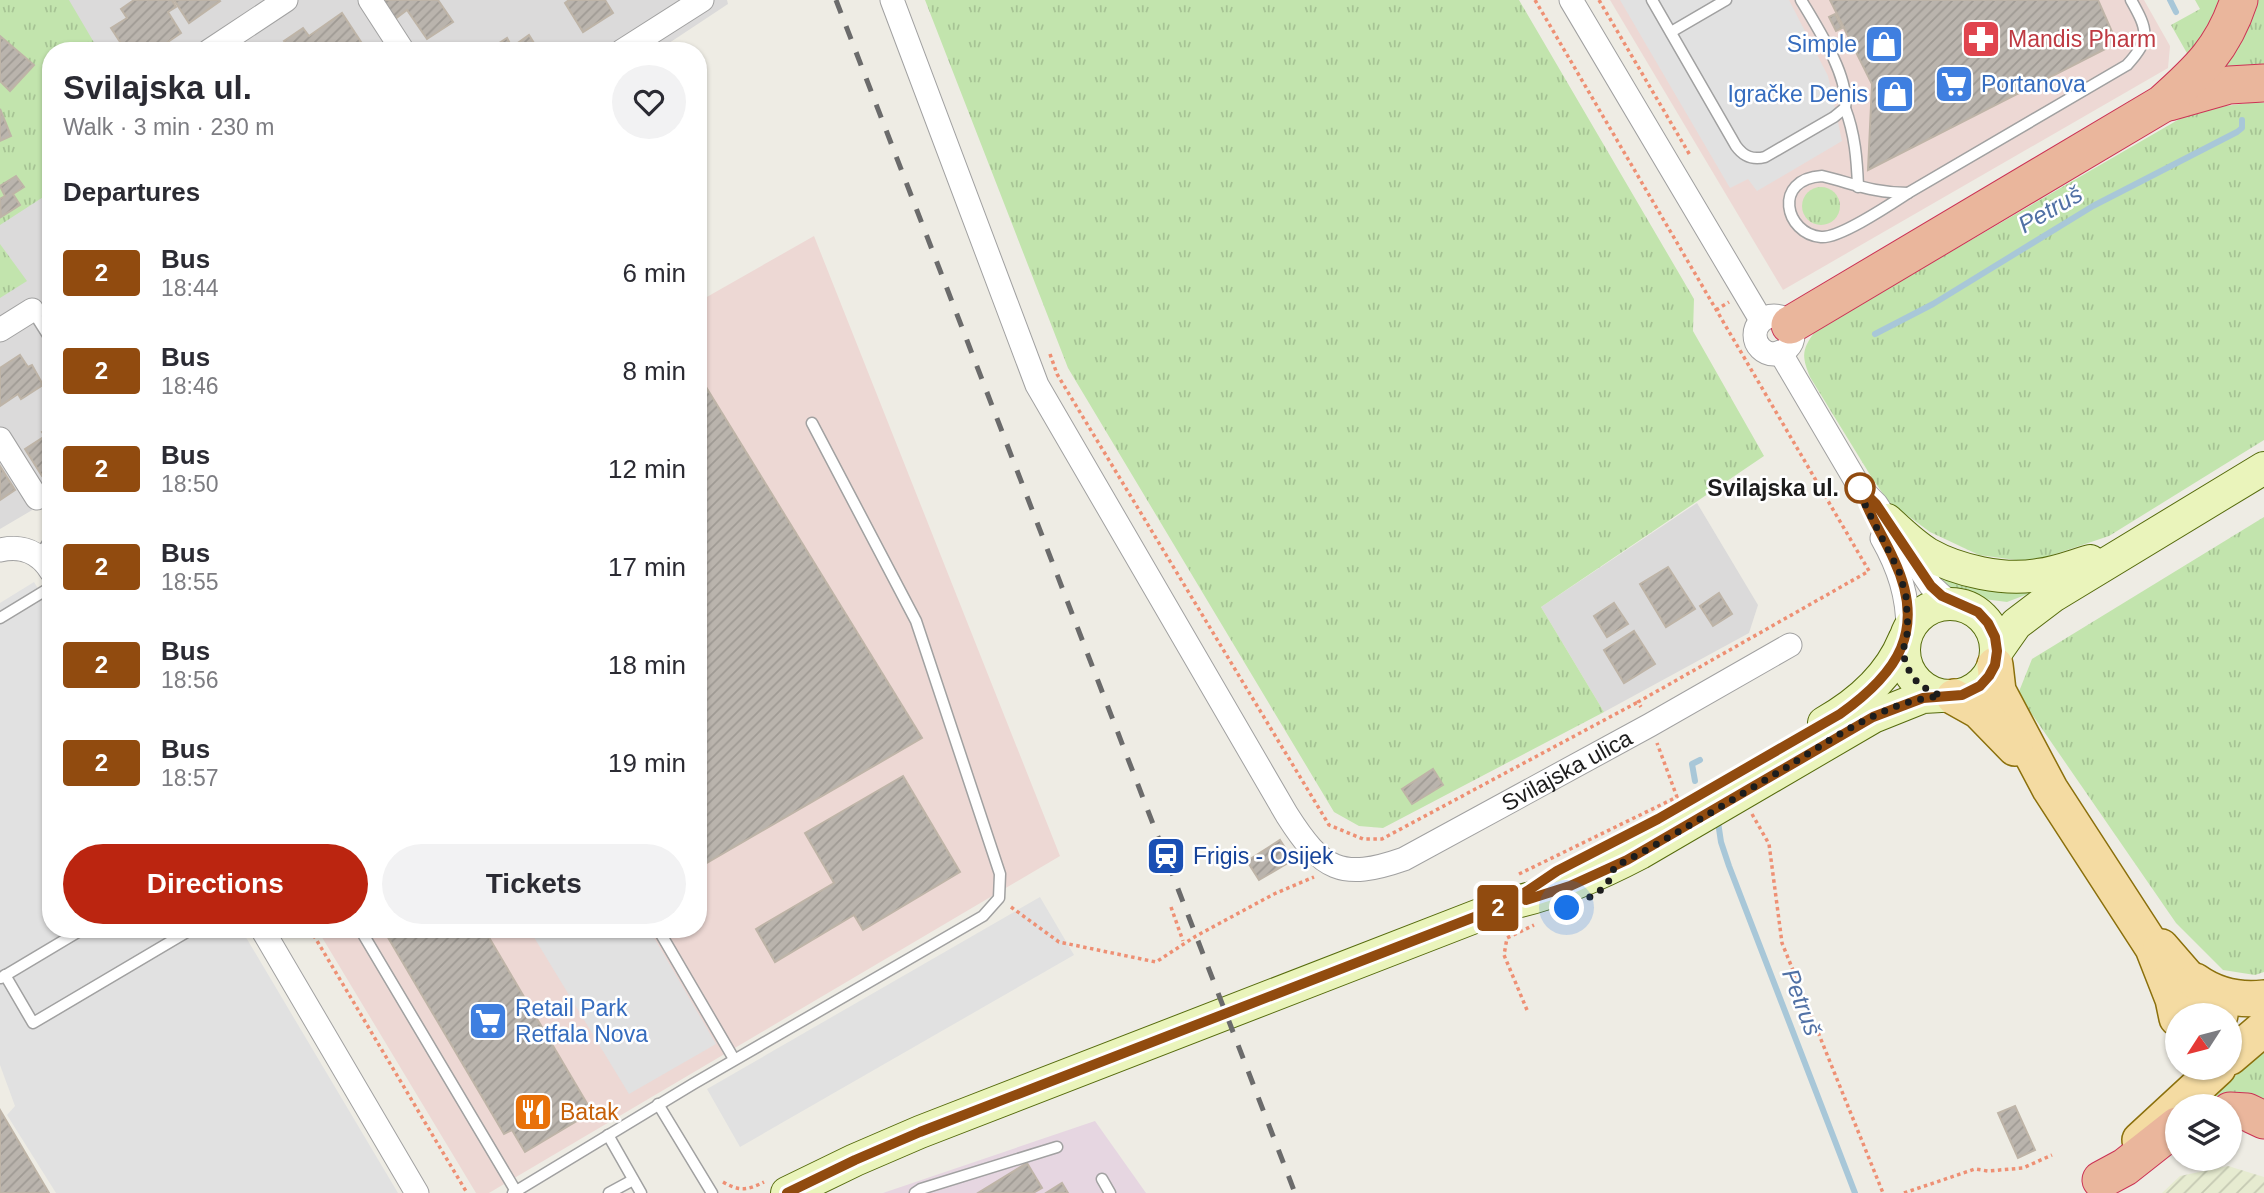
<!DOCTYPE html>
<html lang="en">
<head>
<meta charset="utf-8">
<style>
  :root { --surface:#fff; --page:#f2f2f3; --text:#2b2b33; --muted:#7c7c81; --accent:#bb2510 }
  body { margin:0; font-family:Helvetica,sans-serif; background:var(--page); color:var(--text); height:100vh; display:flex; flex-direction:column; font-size:26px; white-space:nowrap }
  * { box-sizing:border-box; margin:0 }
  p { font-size:23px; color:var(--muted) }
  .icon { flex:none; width:38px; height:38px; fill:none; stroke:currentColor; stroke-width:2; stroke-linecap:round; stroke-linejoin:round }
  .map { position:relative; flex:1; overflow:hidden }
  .details { position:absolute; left:42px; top:42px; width:665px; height:896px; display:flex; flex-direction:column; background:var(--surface); border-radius:28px; box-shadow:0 2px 5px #0004 }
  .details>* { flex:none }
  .badge { padding:0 14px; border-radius:5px; font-size:24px; line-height:46px }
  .needle { width:46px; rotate:234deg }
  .controls { position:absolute; left:2165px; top:1003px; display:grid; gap:14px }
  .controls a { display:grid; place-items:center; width:77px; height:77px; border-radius:50%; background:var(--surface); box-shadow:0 2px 5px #0004; font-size:35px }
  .you { position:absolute; width:35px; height:35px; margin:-18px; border:5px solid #fff; border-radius:50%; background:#1a73e8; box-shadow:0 0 0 10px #1a73e833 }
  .map>.badge { position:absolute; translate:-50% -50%; box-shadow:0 0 0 4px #fff }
  h2 { padding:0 21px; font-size:26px; line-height:63px }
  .round { display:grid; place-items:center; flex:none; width:74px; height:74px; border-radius:37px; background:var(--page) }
  .overview { display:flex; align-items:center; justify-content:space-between; height:119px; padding:0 21px }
  h1 { font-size:33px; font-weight:700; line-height:52px }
  .action { display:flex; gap:14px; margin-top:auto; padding:14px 21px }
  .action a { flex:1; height:80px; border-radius:42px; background:var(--accent); color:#fff; font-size:28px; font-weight:700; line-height:80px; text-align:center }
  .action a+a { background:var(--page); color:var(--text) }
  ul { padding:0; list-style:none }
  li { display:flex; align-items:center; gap:21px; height:98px; padding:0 21px }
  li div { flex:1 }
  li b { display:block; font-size:26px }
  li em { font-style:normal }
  li .badge { min-width:77px; font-weight:700; text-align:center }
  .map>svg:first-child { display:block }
  .residential { fill:#dbdada }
  .commercial { fill:#edd8d4 }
  .industrial { fill:#e6d6e1 }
  .farmland { fill:url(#farmland-furrows) }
  .grass { fill:url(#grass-tufts) }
  .parking { fill:#e1e1e1 }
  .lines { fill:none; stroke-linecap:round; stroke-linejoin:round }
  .stream { stroke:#a8c7d8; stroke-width:6 }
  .building { fill:url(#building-hatch); stroke:#beb4a7; stroke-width:2 }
  .service-casing { stroke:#a1a1a1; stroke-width:13 }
  .minor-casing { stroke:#a1a1a1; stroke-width:25 }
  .secondary-casing { stroke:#566b0d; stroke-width:34 }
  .primary-casing { stroke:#8b700c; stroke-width:38 }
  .trunk-casing { stroke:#cb3254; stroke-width:39 }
  .path { stroke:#ee9074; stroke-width:3.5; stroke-dasharray:3.5 3.5; stroke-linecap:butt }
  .service { stroke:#fff; stroke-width:10 }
  .minor { stroke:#fff; stroke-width:23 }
  .secondary { stroke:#eaf4bb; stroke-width:32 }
  .primary { stroke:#f4dba2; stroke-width:35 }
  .trunk { stroke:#eab69c; stroke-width:37 }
  .rail { stroke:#6b6b6b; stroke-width:5; stroke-dasharray:14 14; stroke-linecap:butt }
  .line-casing { stroke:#fff; stroke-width:16 }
  .line { stroke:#914b0f; stroke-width:10 }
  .walk { stroke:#1d1d1d; stroke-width:7; stroke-dasharray:0 12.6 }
  .stop-dot { fill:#fff; stroke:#914b0f; stroke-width:3.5 }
  .labels { text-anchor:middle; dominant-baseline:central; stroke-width:5; stroke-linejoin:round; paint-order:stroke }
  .health-label { font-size:23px; fill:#be3a42; stroke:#fff; text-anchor:start }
  .shop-label { font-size:23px; fill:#366cbe; stroke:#fff; text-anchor:end }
  .stop-label { font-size:23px; font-weight:bold; fill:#1d1d1d; stroke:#fff; text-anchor:end }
  .street-label { font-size:23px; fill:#1d1d1d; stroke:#fff }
  .transit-label { font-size:23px; fill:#164399; stroke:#fff; text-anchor:start }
  .food-label { font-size:23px; fill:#c56008; stroke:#fff; text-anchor:start }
  .water-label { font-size:24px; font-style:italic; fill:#5171a5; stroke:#fff }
</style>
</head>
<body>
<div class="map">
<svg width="2264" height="1193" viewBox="0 0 2264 1193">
  <defs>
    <pattern id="farmland-furrows" width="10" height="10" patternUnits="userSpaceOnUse" patternTransform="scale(1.75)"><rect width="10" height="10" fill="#e6ebd0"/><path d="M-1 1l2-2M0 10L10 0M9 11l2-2" fill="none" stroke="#c5c9b2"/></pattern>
    <pattern id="grass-tufts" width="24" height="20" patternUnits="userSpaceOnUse" patternTransform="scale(1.75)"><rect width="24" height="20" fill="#c2e4ad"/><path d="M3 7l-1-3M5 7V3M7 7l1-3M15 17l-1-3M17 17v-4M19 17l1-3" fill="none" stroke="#a6c394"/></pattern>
    <pattern id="building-hatch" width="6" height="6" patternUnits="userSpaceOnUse" patternTransform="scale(1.75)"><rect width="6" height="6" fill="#bab4ad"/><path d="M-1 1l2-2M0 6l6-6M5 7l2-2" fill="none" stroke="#9f9a94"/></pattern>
  </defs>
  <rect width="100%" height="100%" fill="#eeece4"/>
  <!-- residential -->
  <g class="residential">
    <path d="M 0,0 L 727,0 L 728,4 L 657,51 L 51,51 L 51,499 L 0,529 Z"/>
    <path d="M 1697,503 L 1758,605 L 1749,633 L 1604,712 L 1541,607 Z"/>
  </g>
  <!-- commercial -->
  <g class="commercial">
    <path d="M 1610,0 L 2144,0 L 2170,46 L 2168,68 L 1783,290 Z"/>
    <path d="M 814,236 L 1060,856 L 489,1193 L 476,1193 L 317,929 L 698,929 L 698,302 Z"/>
  </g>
  <!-- industrial -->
  <path class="industrial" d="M 1095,1121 L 1146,1193 L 883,1193 Z"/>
  <!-- farmland -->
  <path class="farmland" d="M 2228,1166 L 2264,1177 L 2264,1193 L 2162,1193 L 2180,1176 Z"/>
  <!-- grass -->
  <g class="grass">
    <path d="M 0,0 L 69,0 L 99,51 L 51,51 L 51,192 L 0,225 Z"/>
    <path d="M 925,0 L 1519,0 L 1694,299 L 1693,331 L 1764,456 L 1541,607 L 1604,712 L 1383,828 L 1359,826 L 1334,812 L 1068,368 Z"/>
    <path d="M 2195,0 L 2224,0 L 2192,62 L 2171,25 L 2200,9 Z"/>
    <path d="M 2252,0 L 2264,0 L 2264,74 L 2205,81 Z"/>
    <path d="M 2256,102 L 2264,103 L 2264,440 L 2109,536 L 2031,562 L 1979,555 L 1930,532 L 1888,501 L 1872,478 L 1810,377 C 1801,355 1802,349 1816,330 L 2195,110 Z"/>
    <circle cx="1821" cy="206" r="19"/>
    <path d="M 0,244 L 27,281 L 0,298 Z"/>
    <path d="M 2264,517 L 2264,972 L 2255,975 L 2223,970 L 2176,923 L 2018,694 L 2032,659 Z"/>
    <path d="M 1927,567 L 2025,587 L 2028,594 L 2007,602 L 1968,597 L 1947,589 Z"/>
    <path d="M 2264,1051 L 2264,1107 L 2230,1101 L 2201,1106 Z"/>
  </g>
  <!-- parking -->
  <g class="parking">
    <path d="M 1620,0 L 1789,0 L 1828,76 L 1842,141 L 1757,191 L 1748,179 L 1730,188 Z"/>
    <path d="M 34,582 L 51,610 L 51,929 L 241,929 L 398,1193 L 56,1193 L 7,1115 L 15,1106 L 0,1065 L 0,603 Z"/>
    <path d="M 1040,897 L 1074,955 L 740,1147 L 707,1089 Z"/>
    <path d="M 529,929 L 649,929 L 716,1044 L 629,1094 Z"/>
  </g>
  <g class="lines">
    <!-- stream -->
    <g class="stream">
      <path d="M 2170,0 L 2176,12"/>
      <path d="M 1875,334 L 1933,304 L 2093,206 L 2237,132 L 2242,128 L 2242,120"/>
      <path d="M 1695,781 L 1692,764 L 1700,760"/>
      <path d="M 1718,822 L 1721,842 L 1729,866 L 1855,1193"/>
    </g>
  </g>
  <!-- building -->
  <g class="building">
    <path d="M 134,0 L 172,0 L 176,7 L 168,12 L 181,33 L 162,46 L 164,51 L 126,51 L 111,28 L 127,18 L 121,9 Z"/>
    <path d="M 174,0 L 219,0 L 220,1 L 189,23 Z"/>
    <path d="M 382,0 L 438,0 L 453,22 L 427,39 L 407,10 L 395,19 Z"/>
    <path d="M 569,0 L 605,0 L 613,13 L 583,32 L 565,3 Z"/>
    <path d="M 1830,0 L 2098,0 L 2117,43 L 1868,170 L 1872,84 Z"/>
    <path d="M 342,13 L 367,51 L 291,51 L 284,41 L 303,28 L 309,36 Z"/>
    <path d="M 1835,14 L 1842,28 L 1836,31 L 1829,17 Z"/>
    <path d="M 529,35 L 539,51 L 491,51 L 490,49 L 507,38 L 512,47 Z"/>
    <path d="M 0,36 L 34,65 L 10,91 L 0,81 Z"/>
    <path d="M 0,109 L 11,136 L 0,141 Z"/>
    <path d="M 16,176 L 24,187 L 13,194 L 20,205 L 1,217 L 0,199 L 5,196 L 0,186 Z"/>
    <path d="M 20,355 L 28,367 L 32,365 L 43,385 L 21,399 L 18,394 L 0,406 L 0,368 Z"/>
    <path d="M 698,374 L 922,738 L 698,868 Z"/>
    <path d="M 51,427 L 51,471 L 42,476 L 25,449 L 45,436 L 42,432 Z"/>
    <path d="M 0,466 L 15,490 L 0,500 Z"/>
    <path d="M 1668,567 L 1695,609 L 1666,627 L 1640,584 Z"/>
    <path d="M 1719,593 L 1732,614 L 1713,626 L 1700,606 Z"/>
    <path d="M 1614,603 L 1628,624 L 1607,637 L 1594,616 Z"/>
    <path d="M 1634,631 L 1655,664 L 1624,683 L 1604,650 Z"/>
    <path d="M 1433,769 L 1443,785 L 1412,804 L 1402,789 Z"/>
    <path d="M 903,776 L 960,872 L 863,930 L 854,915 L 775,962 L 756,929 L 834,883 L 805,833 Z"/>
    <path d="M 1280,840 L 1293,860 L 1259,880 L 1247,861 Z"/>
    <path d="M 383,929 L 484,929 L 592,1112 L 525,1152 L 512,1130 L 504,1134 Z"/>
    <path d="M 2015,1106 L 2035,1150 L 2018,1158 L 1998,1113 Z"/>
    <path d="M 0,1110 L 49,1193 L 0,1193 Z"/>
    <path d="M 1027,1163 L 1042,1188 L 1033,1193 L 978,1193 Z"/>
    <path d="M 1062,1183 L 1068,1193 L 1046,1193 Z"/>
  </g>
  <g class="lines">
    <!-- service casing -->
    <g class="service-casing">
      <g id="service">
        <path d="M 1652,0 L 1736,146 C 1744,157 1753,160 1765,157 L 1834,117 L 1845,108 C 1850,77 1817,27 1801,0"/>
        <path d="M 1671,32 L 1726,0"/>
        <path d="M 1845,108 C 1855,134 1857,160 1858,187"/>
        <path d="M 1822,176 C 1855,184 1873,193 1908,193 C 1891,204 1839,239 1821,237 C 1785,234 1772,179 1822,176 Z"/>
        <path d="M 1908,193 L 2127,65 C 2151,39 2148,30 2131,0"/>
        <path d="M 32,310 L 51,340"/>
        <path d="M 39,557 L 51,538"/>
        <path d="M 0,618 L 51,587"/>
        <path d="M 360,929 L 517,1193"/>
        <path d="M 658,929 L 734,1059"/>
        <path d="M 5,975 L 33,1023 L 192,929"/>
        <path d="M 1,978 L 83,929"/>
        <path d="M 658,1104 L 712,1193"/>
        <path d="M 608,1135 L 641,1193"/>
        <path d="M 1102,1179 L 1110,1193"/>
        <path d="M 513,1193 L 693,1084 L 983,916 L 999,898 L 1000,874 L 916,621 L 812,423"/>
        <path d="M 609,1193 L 633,1180"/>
        <path d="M 915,1193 L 921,1189 L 1057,1147"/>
      </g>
    </g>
    <!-- minor casing -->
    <g class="minor-casing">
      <g id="minor">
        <path d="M 370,0 L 403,51"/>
        <path id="s1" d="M 892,0 L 1037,385 L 1287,815 C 1322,870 1341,881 1404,859 L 1650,725 L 1790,645"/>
        <path d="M 1571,0 L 1761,320"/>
        <path d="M 209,51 L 286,0"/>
        <path d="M 622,51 L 702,0"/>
        <circle cx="1774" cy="335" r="19"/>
        <path d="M 0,330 L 32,310"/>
        <path d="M 1780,352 L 1860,488 L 1876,504 L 1931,586 L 1942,596 L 1955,604"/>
        <path d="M 0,439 L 37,498"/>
        <path d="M 1882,538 C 1899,568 1908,596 1908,630"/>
        <path d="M 0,550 C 22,545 39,552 51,571"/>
        <path d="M 262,929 L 417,1193"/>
      </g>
    </g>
    <!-- secondary casing -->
    <g class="secondary-casing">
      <g id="secondary">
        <path d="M 1887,520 C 1900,532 1913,545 1928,554 C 1958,571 2004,581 2038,575 C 2056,573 2073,566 2090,561"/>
        <circle cx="1950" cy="650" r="46"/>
        <path d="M 1997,651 L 2016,624 L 2053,596 L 2264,468"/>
        <path d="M 1824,723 C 1859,703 1889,677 1904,640"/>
        <path d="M 787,1193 L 855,1160 L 920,1132 L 1508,904 C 1556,893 1596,876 1640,853 L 1873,717 L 1923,697 L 1941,696"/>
      </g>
    </g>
    <!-- primary casing -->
    <g class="primary-casing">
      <g id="primary">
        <path d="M 1995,665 L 1998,691 L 2050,789 L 2153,948 L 2173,999 L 2177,1018"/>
        <path d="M 1954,697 L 1979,711 L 2015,748"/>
        <path d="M 2161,947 L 2220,1015"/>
        <path d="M 2195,981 C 2216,996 2238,1001 2264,998"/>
        <path d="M 2230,1057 L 2264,1028"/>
        <path d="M 2140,1140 L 2218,1068"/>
      </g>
    </g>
    <!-- trunk casing -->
    <g class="trunk-casing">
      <g id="trunk">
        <path d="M 2169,102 L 2229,85 L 2264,83"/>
        <path d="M 1790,325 L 2162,104 C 2199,71 2223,49 2239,0"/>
        <path d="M 2230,1111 L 2247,1112 L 2264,1120"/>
        <path d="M 2101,1180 L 2125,1167 L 2177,1126"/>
      </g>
    </g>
    <!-- path -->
    <g class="path">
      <path d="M 1535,0 L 1869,571 L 1638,702 L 1641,707"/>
      <path d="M 1599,0 L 1691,157"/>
      <path d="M 1716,310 L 1729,302"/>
      <path d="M 1050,354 L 1057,374 L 1329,825 L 1363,839 L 1382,839 L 1638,702"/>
      <path d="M 1752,814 L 1769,844 L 1782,943 L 1883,1193"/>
      <path d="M 1519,874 L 1677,797 L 1657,743"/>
      <path d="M 1011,907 L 1059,942 L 1156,962 L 1196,936 L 1274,894 L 1314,877"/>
      <path d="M 1171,907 L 1183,941"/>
      <path d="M 310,929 L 467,1193"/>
      <path d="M 1527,1010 L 1504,955 L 1507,938 L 1534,925"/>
      <path d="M 723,1182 C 739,1191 746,1191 764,1182"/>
      <path d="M 1904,1193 L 1975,1169 L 1988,1171 L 2023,1168 L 2052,1155"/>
    </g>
    <!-- service -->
    <use href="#service" class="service"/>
    <!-- minor -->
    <use href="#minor" class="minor"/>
    <!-- secondary -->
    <use href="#secondary" class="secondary"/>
    <!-- primary -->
    <use href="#primary" class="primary"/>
    <!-- trunk -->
    <use href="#trunk" class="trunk"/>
    <!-- rail -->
    <path class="rail" d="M 836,0 L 1295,1193"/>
  </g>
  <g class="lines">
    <!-- line casing -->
    <g class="line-casing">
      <path id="line" d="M 787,1193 L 855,1160 L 920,1132 L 1508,904 L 1557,871 L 1658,819 L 1840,714 C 1898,673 1927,630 1894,560 C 1883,535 1868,514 1860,488 L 1876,504 L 1931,586 L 1942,596 L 1978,612 L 1988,623 L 1995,637 L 1997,651 L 1995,665 L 1989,676 L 1980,686 L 1962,695 L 1923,698 L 1873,717 L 1627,860 L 1570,886 L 1526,900"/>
    </g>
    <!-- line -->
    <use href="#line" class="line"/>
    <!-- walk -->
    <path class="walk" d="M 1567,908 C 1588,897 1609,893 1614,867 C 1671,838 1726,803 1782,770 C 1830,741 1883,701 1941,696 L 1919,685 L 1906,666 L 1903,651 L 1908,630 L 1906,596 L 1899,571 L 1866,507 L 1860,488"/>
  </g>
  <!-- icons -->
  <defs>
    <g id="pharmacy-square" transform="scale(2.0125)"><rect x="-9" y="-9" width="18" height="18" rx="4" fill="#e0444e" stroke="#fff"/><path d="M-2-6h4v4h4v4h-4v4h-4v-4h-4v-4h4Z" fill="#fff"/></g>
    <g id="shop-square" transform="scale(2.0125)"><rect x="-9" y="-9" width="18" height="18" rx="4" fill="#3f7fe0" stroke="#fff"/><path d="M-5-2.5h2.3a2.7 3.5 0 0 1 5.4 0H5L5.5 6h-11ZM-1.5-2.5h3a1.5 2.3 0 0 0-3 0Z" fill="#fff"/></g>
    <g id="supermarket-square" transform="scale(2.0125)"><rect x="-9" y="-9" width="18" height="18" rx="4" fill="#3f7fe0" stroke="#fff"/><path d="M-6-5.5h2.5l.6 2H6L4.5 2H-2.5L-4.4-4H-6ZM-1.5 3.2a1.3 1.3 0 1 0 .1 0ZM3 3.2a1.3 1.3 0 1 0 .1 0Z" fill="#fff"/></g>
    <g id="station-square" transform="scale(2.0125)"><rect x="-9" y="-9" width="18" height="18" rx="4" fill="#1a4fb4" stroke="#fff"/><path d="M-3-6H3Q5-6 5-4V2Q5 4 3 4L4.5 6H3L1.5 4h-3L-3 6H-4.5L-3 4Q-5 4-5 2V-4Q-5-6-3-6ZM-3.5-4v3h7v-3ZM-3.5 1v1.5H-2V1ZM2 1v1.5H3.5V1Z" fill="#fff"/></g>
    <g id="restaurant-square" transform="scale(2.0125)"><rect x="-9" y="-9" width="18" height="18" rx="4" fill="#e8710a" stroke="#fff"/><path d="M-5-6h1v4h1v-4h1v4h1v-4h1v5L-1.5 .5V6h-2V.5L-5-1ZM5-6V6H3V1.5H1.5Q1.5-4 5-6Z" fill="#fff"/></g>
  </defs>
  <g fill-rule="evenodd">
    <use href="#pharmacy-square" x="1981" y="39"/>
    <use href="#shop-square" x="1884" y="44"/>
    <use href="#supermarket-square" x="1954" y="84"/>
    <use href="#shop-square" x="1895" y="94"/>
    <use href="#station-square" x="1166" y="856"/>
    <use href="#supermarket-square" x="488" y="1021"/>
    <use href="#restaurant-square" x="533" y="1112"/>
  </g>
  <!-- markers -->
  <circle class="stop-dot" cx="1860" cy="488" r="14"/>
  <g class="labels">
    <!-- health labels -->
    <g class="health-label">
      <text x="2008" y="39">Mandis Pharm</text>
    </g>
    <!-- shop labels -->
    <g class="shop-label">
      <text x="1857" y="44">Simple</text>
      <text x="1981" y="84" text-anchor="start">Portanova</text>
      <text x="1868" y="94">Igračke Denis</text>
      <text x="515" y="1008" text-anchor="start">Retail Park<tspan x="515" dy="26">Retfala Nova</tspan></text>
    </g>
    <!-- stop labels -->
    <g class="stop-label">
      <text x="1839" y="488">Svilajska ul.</text>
    </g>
    <!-- street labels -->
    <g class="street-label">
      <text stroke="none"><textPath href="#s1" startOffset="1236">Svilajska ulica</textPath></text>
    </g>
    <!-- transit labels -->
    <g class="transit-label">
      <text x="1193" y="856">Frigis - Osijek</text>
    </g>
    <!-- food labels -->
    <g class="food-label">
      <text x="560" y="1112">Batak</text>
    </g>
    <!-- water labels -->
    <g class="water-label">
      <text transform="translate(2050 209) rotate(-30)">Petruš</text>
      <text transform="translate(1802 1002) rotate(69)">Petruš</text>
    </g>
  </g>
</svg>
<div class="controls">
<a><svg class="needle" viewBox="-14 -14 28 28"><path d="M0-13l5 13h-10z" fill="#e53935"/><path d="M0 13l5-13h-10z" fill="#7c7c81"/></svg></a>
<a><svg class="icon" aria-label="layers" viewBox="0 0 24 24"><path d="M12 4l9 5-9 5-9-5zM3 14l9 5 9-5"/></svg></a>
</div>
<div class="you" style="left:1567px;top:908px"></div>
<b class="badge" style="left:1498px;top:908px;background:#914b0f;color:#fff">2</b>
<section class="details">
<div class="overview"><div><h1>Svilajska ul.</h1><p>Walk · 3 min · 230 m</p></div><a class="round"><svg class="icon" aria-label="heart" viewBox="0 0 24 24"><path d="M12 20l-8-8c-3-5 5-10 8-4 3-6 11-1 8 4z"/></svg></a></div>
<h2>Departures</h2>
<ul>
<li><span class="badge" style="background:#914b0f;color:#fff">2</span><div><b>Bus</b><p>18:44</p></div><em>6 min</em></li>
<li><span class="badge" style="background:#914b0f;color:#fff">2</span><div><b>Bus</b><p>18:46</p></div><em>8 min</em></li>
<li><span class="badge" style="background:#914b0f;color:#fff">2</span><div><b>Bus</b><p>18:50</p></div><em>12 min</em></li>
<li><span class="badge" style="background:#914b0f;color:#fff">2</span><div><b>Bus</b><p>18:55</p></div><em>17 min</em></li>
<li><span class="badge" style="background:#914b0f;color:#fff">2</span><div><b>Bus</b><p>18:56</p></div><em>18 min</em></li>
<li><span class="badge" style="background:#914b0f;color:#fff">2</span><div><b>Bus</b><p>18:57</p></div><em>19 min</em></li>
</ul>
<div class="action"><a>Directions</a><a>Tickets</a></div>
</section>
</div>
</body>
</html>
